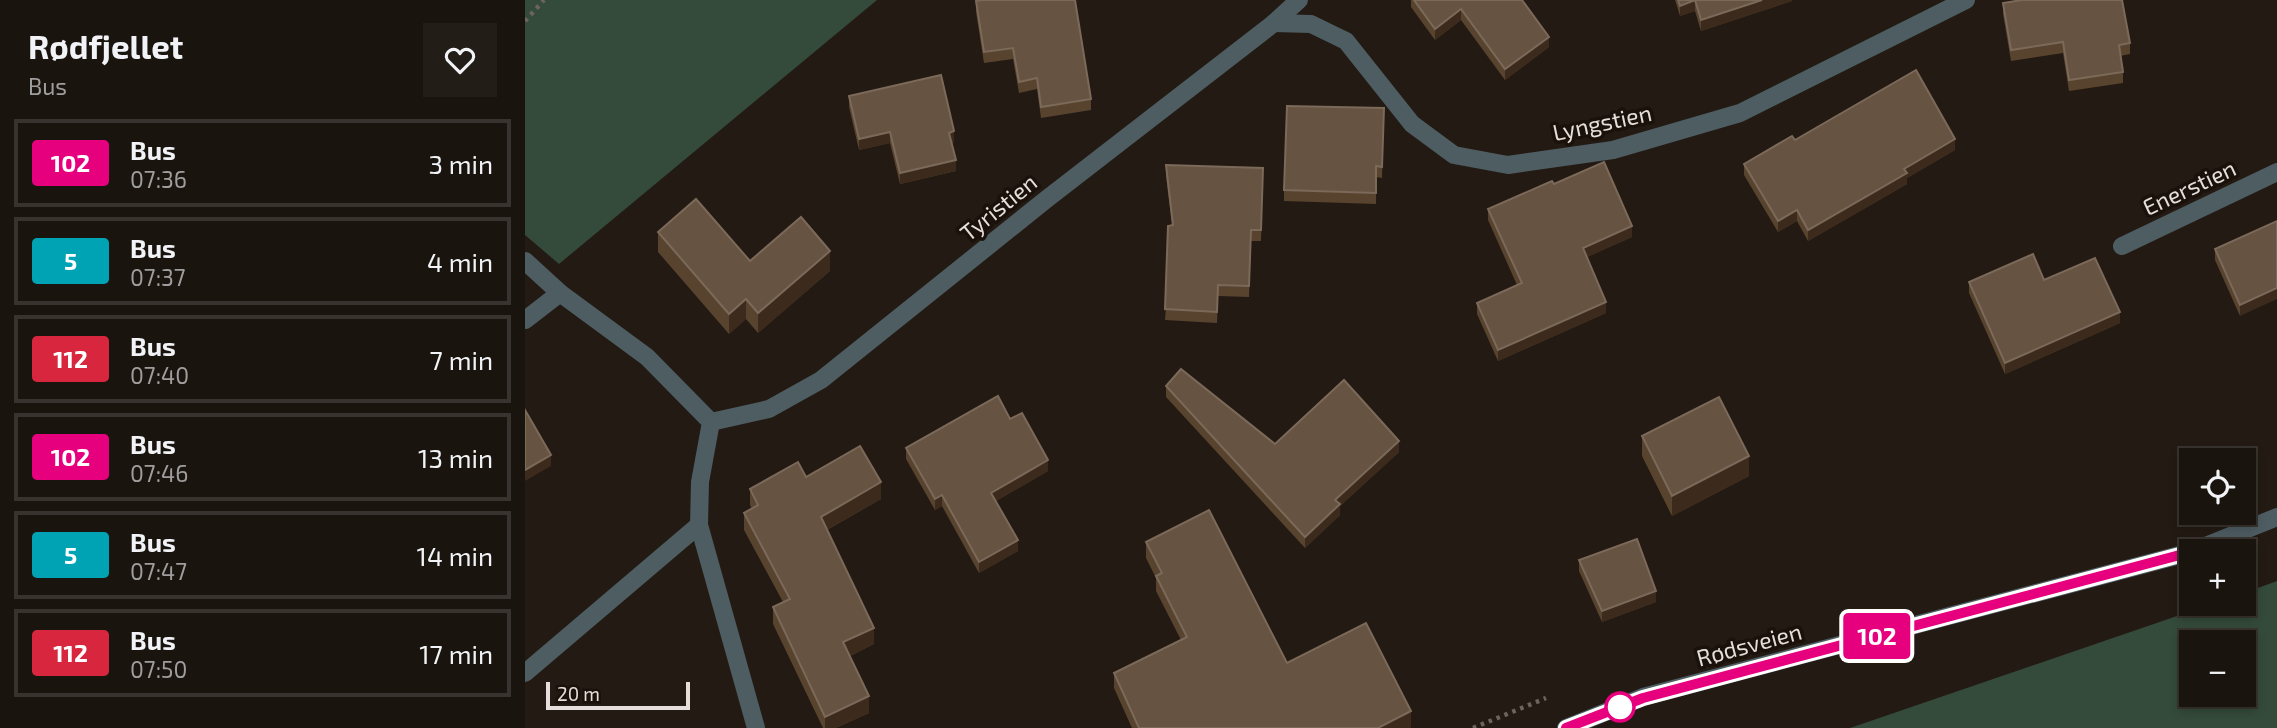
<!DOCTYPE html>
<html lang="en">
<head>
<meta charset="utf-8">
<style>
  :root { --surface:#1a140e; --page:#231d17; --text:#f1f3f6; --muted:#9f9e9e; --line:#38332e }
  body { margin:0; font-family:"Exo 2",sans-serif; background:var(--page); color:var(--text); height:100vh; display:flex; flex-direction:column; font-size:26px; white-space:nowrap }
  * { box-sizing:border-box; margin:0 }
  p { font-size:23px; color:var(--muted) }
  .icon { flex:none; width:38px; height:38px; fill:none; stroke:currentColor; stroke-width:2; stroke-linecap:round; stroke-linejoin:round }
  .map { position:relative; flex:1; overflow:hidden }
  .drawer { display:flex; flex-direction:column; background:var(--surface); width:525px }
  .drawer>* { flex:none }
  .badge { padding:0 14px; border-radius:5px; font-size:24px; line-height:46px }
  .tools { position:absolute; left:1654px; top:448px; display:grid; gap:14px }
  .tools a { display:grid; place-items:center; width:77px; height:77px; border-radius:0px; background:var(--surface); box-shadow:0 4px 10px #0003,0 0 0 2px var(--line); font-size:35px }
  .scale { position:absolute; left:21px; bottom:18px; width:144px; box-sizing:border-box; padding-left:7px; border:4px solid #e5deda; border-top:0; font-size:19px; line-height:24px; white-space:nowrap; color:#e5deda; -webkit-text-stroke:5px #1a110a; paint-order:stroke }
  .map>.badge { position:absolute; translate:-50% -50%; box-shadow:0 0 0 4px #fff }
  .round { display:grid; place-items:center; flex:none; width:74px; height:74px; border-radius:0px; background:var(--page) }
  .headline { display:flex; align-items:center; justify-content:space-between; height:119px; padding:0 28px }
  h1 { font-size:33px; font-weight:700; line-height:52px }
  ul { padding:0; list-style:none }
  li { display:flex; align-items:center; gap:21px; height:88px; margin:0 14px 10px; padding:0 14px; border:4px solid var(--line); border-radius:0px }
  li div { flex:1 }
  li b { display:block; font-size:26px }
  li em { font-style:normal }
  li .badge { min-width:77px; font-weight:700; text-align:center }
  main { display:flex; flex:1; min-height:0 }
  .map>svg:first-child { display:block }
  .green { fill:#344a3a; fill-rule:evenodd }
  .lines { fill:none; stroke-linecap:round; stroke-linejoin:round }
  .path { stroke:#6c645e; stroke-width:4.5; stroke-dasharray:3.5 5; stroke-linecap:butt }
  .minor { stroke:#4e5d62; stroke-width:18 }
  .wall { fill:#58432f }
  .shaded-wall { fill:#3c2b1c }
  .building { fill:#675341; stroke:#7b6959; stroke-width:2 }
  .line-casing { stroke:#fff; stroke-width:16 }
  .line { stroke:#e6007e; stroke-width:10 }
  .stop-dot { fill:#fff; stroke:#e6007e; stroke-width:3.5 }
  .labels { text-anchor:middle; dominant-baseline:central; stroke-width:7; stroke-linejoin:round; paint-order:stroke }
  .street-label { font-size:23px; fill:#e5deda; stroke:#1a110a }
</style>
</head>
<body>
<main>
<section class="drawer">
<div class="headline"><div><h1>Rødfjellet</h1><p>Bus</p></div><a class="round"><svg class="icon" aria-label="heart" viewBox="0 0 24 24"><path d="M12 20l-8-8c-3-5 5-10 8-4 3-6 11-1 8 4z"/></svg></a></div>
<ul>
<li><span class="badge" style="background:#e6007e;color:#fff">102</span><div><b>Bus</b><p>07:36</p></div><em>3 min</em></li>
<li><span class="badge" style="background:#00a3b4;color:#fff">5</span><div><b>Bus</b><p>07:37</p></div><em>4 min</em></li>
<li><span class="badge" style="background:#d7263d;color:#fff">112</span><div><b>Bus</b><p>07:40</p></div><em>7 min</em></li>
<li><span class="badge" style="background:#e6007e;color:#fff">102</span><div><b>Bus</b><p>07:46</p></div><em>13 min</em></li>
<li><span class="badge" style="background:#00a3b4;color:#fff">5</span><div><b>Bus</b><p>07:47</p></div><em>14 min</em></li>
<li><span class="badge" style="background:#d7263d;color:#fff">112</span><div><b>Bus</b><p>07:50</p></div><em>17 min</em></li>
</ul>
</section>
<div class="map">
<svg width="1752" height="728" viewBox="0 0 1752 728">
  <rect width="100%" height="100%" fill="#231a13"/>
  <!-- green -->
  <g class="green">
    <path d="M 0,0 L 352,0 L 34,264 L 0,235 Z"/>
    <path d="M 1752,581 L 1752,728 L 1325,728 L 1687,604 L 1718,604 L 1719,593 ZM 1666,642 L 1718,642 L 1718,695 L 1666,695 Z"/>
  </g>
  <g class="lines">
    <!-- path -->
    <g class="path">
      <path d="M 0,21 L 19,0"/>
      <path d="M 948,728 L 1021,698"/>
    </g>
    <!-- minor -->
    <g class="minor">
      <path d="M 749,23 L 786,24 L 821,41 L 887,124 L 929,155 L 983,165 L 1088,150 L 1215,113 L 1441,0"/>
      <path d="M 1597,246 L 1752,172"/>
      <path d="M 0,261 L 35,293 L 122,357 L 186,422 L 244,409 L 296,380 L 523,198 L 749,23 L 774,0"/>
      <path d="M 0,320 L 35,293"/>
      <path d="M 186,422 L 175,482 L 174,525 L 231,728"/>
      <path d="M 1668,551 L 1752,517"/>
      <path d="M 0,673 L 174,525"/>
      <path d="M 1041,728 L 1118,697 L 1666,552"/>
    </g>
  </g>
  <!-- wall -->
  <g class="wall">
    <path d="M 886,0 L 997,0 L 1024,47 L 980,80 L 936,20 L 910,40 L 886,7 Z"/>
    <path d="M 1150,0 L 1267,0 L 1267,1 L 1176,31 L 1170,11 L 1155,16 Z"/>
    <path d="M 451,1 L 566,99 L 566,110 L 516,118 L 512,89 L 494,93 L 488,59 L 459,63 L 451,12 Z"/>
    <path d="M 1478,3 L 1605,43 L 1605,54 L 1595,56 L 1598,72 L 1598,83 L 1544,91 L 1538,53 L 1486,61 L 1478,14 Z"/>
    <path d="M 324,96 L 429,142 L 427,143 L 431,171 L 375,184 L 365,143 L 334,150 L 324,107 Z"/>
    <path d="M 859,108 L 857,178 L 851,177 L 851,204 L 759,201 L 759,190 Z"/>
    <path d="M 1270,140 L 1430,150 L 1382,178 L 1382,184 L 1283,241 L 1272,221 L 1253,232 L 1219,175 L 1219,164 Z"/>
    <path d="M 641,165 L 738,168 L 736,241 L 726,241 L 724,297 L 693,296 L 692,323 L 640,320 L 647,225 L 641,176 Z"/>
    <path d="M 1029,184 L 1107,237 L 1062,257 L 1081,313 L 973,361 L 952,314 L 952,303 L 992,285 L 963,220 L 963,209 Z"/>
    <path d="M 1752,221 L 1715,316 L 1690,260 L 1690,249 Z"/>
    <path d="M 133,232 L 225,261 L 305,271 L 233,333 L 221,319 L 204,334 L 133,252 Z"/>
    <path d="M 1519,280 L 1595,323 L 1480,374 L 1444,293 L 1444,282 Z"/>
    <path d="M 641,386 L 750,444 L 874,452 L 815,506 L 815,515 L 780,548 L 641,397 Z"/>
    <path d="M 485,419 L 523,471 L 471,501 L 493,551 L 454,573 L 417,506 L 410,510 L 381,459 L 381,448 Z"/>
    <path d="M 1117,436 L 1224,476 L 1147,516 L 1117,456 Z"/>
    <path d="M 281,477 L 356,499 L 302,530 L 349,644 L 325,656 L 344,713 L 311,728 L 298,728 L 248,624 L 248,607 L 258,602 L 219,530 L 219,513 L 227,509 L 225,505 L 225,489 Z"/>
    <path d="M 621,542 L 762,663 L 886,727 L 883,728 L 607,728 L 589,688 L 589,673 L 656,640 L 631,591 L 631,578 L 621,558 Z"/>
    <path d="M 1054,560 L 1131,602 L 1077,622 L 1054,571 Z"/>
  </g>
  <!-- shaded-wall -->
  <g class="shaded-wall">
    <path d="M 1170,0 L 1170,11 L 1155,16 L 1155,6 Z"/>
    <path d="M 1237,0 L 1267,0 L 1267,1 L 1176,31 L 1176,20 Z"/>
    <path d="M 936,9 L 936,20 L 910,40 L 910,29 Z"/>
    <path d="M 1024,37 L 1024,47 L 980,80 L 980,69 Z"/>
    <path d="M 429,131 L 429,142 L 424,144 L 424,133 Z"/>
    <path d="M 365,132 L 365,143 L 334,150 L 334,139 Z"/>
    <path d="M 1430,139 L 1430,150 L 1382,178 L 1382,184 L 1283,241 L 1283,230 L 1379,169 Z"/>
    <path d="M 431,160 L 431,171 L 375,184 L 375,173 Z"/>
    <path d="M 1272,210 L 1272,221 L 1253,232 L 1253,221 Z"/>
    <path d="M 1107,226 L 1107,237 L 1058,259 L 1058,248 Z"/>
    <path d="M 305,251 L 305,271 L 233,333 L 233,313 Z"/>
    <path d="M 1752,288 L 1752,299 L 1715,316 L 1715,305 Z"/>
    <path d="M 221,299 L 221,319 L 204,334 L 204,314 Z"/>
    <path d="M 1081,302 L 1081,313 L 973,361 L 973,350 Z"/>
    <path d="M 1595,312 L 1595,323 L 1480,374 L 1480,363 Z"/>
    <path d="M 874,441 L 874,452 L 815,506 L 815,515 L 780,548 L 780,537 L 810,500 Z"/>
    <path d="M 26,455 L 26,466 L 0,481 L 0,470 Z"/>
    <path d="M 1224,456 L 1224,476 L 1147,516 L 1147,496 Z"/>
    <path d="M 523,460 L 523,471 L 466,504 L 466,493 Z"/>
    <path d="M 356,482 L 356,499 L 296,533 L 296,517 Z"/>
    <path d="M 417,495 L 417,506 L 410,510 L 410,499 Z"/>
    <path d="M 493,540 L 493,551 L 454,573 L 454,562 Z"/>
    <path d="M 1131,591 L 1131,602 L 1077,622 L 1077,611 Z"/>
    <path d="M 349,628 L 349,644 L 318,659 L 318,642 Z"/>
    <path d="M 344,696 L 344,713 L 311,728 L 300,728 L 300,717 Z"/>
    <path d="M 886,711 L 886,727 L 883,728 L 853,728 Z"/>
  </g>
  <!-- building -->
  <g class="building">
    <path d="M 457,0 L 550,0 L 566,99 L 516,107 L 512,78 L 494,82 L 488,48 L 459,52 L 451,1 Z"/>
    <path d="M 889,0 L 997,0 L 1024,37 L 980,69 L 936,9 L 910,29 Z"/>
    <path d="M 1153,0 L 1237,0 L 1176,20 L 1170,0 L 1155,6 Z"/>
    <path d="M 1497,0 L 1597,0 L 1605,43 L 1594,45 L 1598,72 L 1544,80 L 1538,42 L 1486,50 L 1478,3 Z"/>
    <path d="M 1391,70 L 1430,139 L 1379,169 L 1382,173 L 1283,230 L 1272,210 L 1253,221 L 1219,164 L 1267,136 L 1270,140 Z"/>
    <path d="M 416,75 L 429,131 L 424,133 L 431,160 L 375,173 L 365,132 L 334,139 L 324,96 Z"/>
    <path d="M 762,106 L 859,108 L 857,167 L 851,166 L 851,193 L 759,190 Z"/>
    <path d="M 1079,162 L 1107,226 L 1058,248 L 1081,302 L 973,350 L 952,303 L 997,283 L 963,209 L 1027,181 L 1029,184 Z"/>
    <path d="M 641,165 L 738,168 L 736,230 L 726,230 L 724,286 L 693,285 L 692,312 L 640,309 L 643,226 L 648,225 Z"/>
    <path d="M 171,199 L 225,261 L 276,217 L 305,251 L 233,313 L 221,299 L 204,314 L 133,232 Z"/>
    <path d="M 1752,221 L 1752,288 L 1715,305 L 1690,249 Z"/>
    <path d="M 1508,254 L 1519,280 L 1570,258 L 1595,312 L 1480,363 L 1444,282 Z"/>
    <path d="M 656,369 L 750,444 L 819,380 L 874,441 L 810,500 L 815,504 L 780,537 L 641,386 Z"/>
    <path d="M 473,396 L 485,419 L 497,413 L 523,460 L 466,493 L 493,540 L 454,562 L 417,495 L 410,499 L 381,448 Z"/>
    <path d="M 1194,397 L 1224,456 L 1147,496 L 1117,436 Z"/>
    <path d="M 0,410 L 26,455 L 0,470 Z"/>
    <path d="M 335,446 L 356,482 L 296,517 L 349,628 L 318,642 L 344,696 L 300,717 L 248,607 L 265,599 L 219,513 L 233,505 L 225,489 L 273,462 L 281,477 Z"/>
    <path d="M 684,510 L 762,663 L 841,623 L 886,711 L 853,728 L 614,728 L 589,673 L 662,637 L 631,576 L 637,573 L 621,542 Z"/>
    <path d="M 1112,539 L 1131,591 L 1077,611 L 1054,560 Z"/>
  </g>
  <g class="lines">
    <!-- line casing -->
    <g class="line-casing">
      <path id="line" d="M 1041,728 L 1118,698 L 1666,552"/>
    </g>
    <!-- line -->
    <use href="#line" class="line"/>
  </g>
  <!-- markers -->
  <circle class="stop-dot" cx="1095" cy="707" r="14"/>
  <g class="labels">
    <!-- street labels -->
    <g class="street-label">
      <text transform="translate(1077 122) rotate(-12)">Lyngstien</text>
      <text transform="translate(1664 187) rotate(-25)">Enerstien</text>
      <text transform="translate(473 207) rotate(-39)">Tyristien</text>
      <text transform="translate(1224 644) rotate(-15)">Rødsveien</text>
    </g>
  </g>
</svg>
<div class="tools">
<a><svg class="icon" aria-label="locate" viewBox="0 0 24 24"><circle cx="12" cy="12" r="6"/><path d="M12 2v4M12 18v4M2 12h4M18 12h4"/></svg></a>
<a>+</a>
<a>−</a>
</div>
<div class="scale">20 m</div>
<b class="badge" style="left:1352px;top:636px;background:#e6007e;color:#fff">102</b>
</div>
</main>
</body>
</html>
